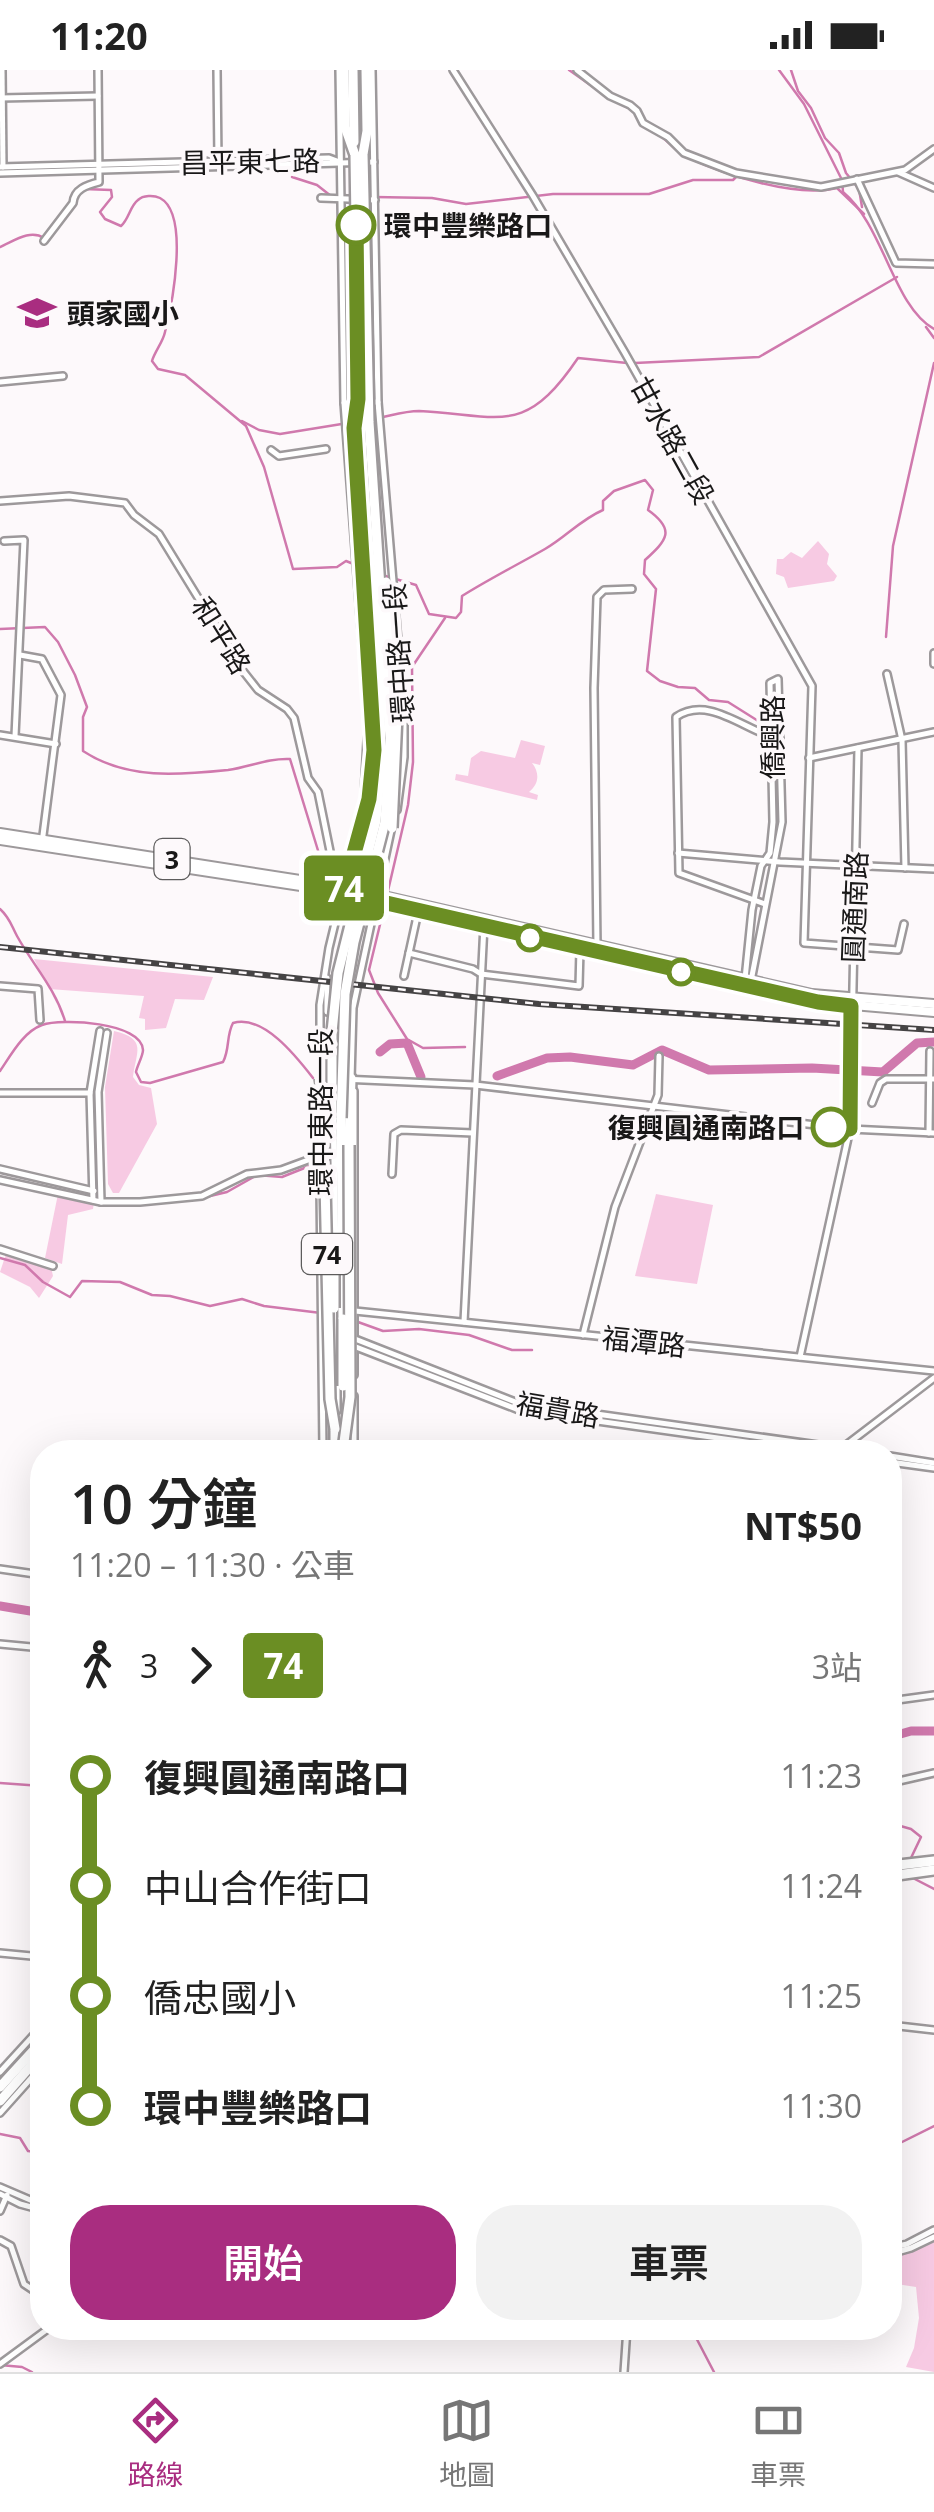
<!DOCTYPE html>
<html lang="zh-TW">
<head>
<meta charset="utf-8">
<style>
  :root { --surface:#fff; --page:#f2f2f2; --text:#222; --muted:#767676; --line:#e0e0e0; --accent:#a92d80 }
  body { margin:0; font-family:"Open Sans","Noto Sans TC",sans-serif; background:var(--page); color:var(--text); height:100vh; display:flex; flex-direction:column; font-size:38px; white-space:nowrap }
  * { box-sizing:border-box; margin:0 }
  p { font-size:32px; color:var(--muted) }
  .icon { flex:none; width:55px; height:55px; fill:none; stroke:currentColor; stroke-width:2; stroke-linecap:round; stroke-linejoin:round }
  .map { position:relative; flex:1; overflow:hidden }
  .panel { position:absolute; left:30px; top:1370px; width:872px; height:900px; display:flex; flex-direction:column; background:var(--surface); border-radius:40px; box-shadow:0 10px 40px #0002 }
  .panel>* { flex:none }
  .badge { padding:0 20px; border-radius:8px; font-size:35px; line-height:65px }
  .map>.badge { position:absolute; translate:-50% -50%; box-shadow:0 0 0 5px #fff }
  .legs { display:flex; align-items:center; gap:15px; height:110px; padding:0 40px; font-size:32px }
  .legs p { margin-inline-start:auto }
  .overview { display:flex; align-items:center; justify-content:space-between; height:170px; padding:0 40px }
  h1 { font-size:55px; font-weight:600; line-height:75px }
  .primary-button { display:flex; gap:20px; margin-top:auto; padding:20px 40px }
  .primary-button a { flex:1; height:115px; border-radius:40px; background:var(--accent); color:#fff; font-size:40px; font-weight:600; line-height:115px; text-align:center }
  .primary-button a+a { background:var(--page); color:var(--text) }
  ul { padding:0 40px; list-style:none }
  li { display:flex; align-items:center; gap:35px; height:110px; font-size:38px }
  li i { display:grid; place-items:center; width:15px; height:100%; margin:0 12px; background:currentColor }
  li i::after { content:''; width:25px; height:25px; margin:-12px; border:8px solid; border-radius:50%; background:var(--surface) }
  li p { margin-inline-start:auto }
  li:first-child i { background:linear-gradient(#0000 50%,currentColor 0) }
  li:last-child i { background:linear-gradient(currentColor 50%,#0000 0) }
  .status { display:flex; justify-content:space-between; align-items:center; height:70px; padding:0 50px; background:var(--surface); direction:ltr }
  .status svg { height:28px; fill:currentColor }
  .dock { display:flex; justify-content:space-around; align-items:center; height:140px; border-top:2px solid var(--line); background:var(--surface); font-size:28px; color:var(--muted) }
  .dock a { display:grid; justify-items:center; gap:5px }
  .dock .current { color:var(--accent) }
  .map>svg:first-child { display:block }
  .green { fill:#f7cae3 }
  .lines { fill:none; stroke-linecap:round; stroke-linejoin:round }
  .stream { stroke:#d079ad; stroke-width:2.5 }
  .river { stroke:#d079ad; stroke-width:9 }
  .minor-tunnel { stroke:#dbd7d9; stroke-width:5; stroke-dasharray:5 2.5; stroke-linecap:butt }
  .minor-casing { stroke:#9d999b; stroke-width:10 }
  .major-casing { stroke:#9d999b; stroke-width:12 }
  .highway-casing { stroke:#9d999b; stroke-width:14 }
  .minor { stroke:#fff; stroke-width:5 }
  .major { stroke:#fff; stroke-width:8 }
  .highway { stroke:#fff; stroke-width:9 }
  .rail-casing { stroke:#454344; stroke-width:6 }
  .rail { stroke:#fdf9fb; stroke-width:2.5; stroke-dasharray:8; stroke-linecap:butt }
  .highway-bridge-casing { stroke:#9d999b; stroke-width:14; stroke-linecap:butt }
  .highway-bridge { stroke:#fff; stroke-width:9 }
  .line-1-casing { stroke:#fff; stroke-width:22 }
  .line-1 { stroke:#6b8e23; stroke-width:15 }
  .stop-1-dot { fill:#fff; stroke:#6b8e23; stroke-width:5 }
  .labels { text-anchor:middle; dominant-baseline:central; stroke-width:8; stroke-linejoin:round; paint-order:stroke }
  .shield { fill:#fdf9fb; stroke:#5d5c5c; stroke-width:2.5 }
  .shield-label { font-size:25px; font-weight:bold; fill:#191818 }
  .street-label { font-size:28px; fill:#191818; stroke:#fdf9fb }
  .stop-label { font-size:28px; font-weight:bold; fill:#191818; stroke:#fdf9fb; text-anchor:start }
  .poi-label { font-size:28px; font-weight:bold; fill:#191818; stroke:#fdf9fb; text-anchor:start }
</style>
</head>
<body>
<div class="status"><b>11:20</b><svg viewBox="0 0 49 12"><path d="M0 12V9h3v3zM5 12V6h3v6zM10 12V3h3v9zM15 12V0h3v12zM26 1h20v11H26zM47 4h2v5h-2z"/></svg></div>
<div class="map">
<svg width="934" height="2302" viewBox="0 0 934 2302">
  <rect width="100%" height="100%" fill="#fdf9fb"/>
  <!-- green -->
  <g class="green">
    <path d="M 818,471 L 829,484 L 827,494 L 837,506 L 834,511 L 788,518 L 784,507 L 776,504 L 777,489 L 783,489 L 791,482 L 802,488 Z"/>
    <path d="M 521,670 L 545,676 L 540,695 L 532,693 C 540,703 539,714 529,722 L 538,725 L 537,730 L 455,710 L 456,704 L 468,706 L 471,688 L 481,681 L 515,688 Z"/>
    <path d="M 34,889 L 213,907 L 204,930 L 175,929 L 166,958 L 145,960 L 145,949 L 139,948 L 144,926 L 49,919 Z"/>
    <path d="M 114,961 C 148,969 136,982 133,1007 L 139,1015 L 151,1018 L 157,1054 L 119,1123 L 113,1123 L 108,1114 L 105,1017 Z"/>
    <path d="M 58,1124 L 94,1132 L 93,1139 L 68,1145 L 62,1194 L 45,1188 Z"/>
    <path d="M 656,1124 L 713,1135 L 697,1214 L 635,1206 Z"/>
    <path d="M 6,1184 L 51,1197 L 53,1206 L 39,1228 L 30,1217 L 0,1202 Z"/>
    <path d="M 934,2172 L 934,2302 L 906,2297 L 914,2278 L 919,2248 L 916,2217 L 890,2213 L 890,2189 Z"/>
  </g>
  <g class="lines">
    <!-- stream -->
    <g class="stream">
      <path d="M 569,0 L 606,26"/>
      <path d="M 779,0 L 804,34 L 842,110 L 843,122 C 884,156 893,236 934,259"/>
      <path d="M 791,0 L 798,21 L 811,38 L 825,68 L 839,83 L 846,103 L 859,119 L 862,137"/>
      <path d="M 613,30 L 634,41 L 640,53"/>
      <path d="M 660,65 L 680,83"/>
      <path d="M 687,87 C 726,105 795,128 837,118 L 864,144"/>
      <path d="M 292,107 L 317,115 L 331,126"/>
      <path d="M 84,119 L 111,120 L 112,127 L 100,142 L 105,149 L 121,156 C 129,149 130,136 138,130 C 143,125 154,125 160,128 C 190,144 172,235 165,262 C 163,272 155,281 152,291 L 158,299 L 185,305 L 246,356 L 264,397 L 293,499 L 337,497 L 346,491 L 356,495"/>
      <path d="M 374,127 L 432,128 L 466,134 L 553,124 L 649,124 L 693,110 L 733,110 L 737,106"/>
      <path d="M 51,157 L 65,140"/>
      <path d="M 0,177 C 14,171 30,159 44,168"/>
      <path d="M 926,257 L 934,268"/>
      <path d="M 635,293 L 759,287 L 897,207"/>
      <path d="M 372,349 C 387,347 403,341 419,341 C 500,345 524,368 578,288 L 627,293"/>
      <path d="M 242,351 L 259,360 L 280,364 L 354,352"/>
      <path d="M 382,505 L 416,515 L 429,544 L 456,548 L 461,542 L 462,526 C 489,509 517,495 545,479 C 566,467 580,450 603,440 L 603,431 L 614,421 L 645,410 L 653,420 L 648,440 C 676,460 667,470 645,490 L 644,504 L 656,519 L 647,601 L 660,611 L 678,617 L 695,618 L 709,630 L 728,632 L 763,654"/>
      <path d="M 0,559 L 45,557 L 58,572 L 75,605 L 87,637 L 83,647 L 83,681 C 127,710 179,705 228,700 C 250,697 267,688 290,689 L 320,787 L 329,807"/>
      <path d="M 886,567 L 893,476 L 934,293"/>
      <path d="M 387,825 L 408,735 L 413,692 L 412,597 L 445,548"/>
      <path d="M 384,838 L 369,900 L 378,923 L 407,969 L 423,978 L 465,977"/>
      <path d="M 0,839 C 10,848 11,855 17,866 C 33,895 55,918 65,951"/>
      <path d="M 0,1001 C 11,985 23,962 42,955 C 61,948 142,952 143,980 C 143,986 137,996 136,1002 L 141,1012 L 150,1013 L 223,992 C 230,979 226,966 233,953 C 263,944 296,986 313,1008"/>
      <path d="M 206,1127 L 227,1122 L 257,1105 L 282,1107 L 312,1095"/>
      <path d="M 0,1188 L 25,1195 L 43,1212 L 70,1227 L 82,1211 L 120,1212 L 152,1225 L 170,1226 L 210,1236 L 242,1229 L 264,1236 L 321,1243"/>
      <path d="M 358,1252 L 383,1261 L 419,1259 L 469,1265 L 512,1280 L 532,1280"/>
      <path d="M 0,1713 L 42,1716"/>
      <path d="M 890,1753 L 911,1759 L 921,1767 L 910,1790"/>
      <path d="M 909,1806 L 934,1819"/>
      <path d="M 0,2064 L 20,2068 L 28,2081 L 42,2083"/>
      <path d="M 890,2078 L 934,2056"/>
      <path d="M 691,2258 L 714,2302"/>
      <path d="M 0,2295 L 22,2297 L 32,2302"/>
    </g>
    <!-- river -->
    <g class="river">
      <path d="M 380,982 L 390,974 L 407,973 L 421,1007"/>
      <path d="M 497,1006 L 547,988 L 570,987 L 633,995 L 662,980 L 709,1000 L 812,998 L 883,1002 L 917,973 L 934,972"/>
      <path d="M 0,1536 L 42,1543"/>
      <path d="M 890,1667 L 911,1661 L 934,1661"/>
    </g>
    <!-- minor-tunnel -->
    <g class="minor-tunnel">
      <path d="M 29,2004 L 42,1990"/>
      <path d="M 0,2009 L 42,1962"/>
    </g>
    <!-- minor casing -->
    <g class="minor-casing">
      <g id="minor">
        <path d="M 2,0 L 3,97"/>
        <path d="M 217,0 L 218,91"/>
        <path d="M 339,0 L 344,333 L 368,653 L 364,724"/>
        <path d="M 372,0 L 378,332 L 404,643 L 404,687 L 397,740"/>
        <path d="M 453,0 L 533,126 L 625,283 L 812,616 L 804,873 L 898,880 L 904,854"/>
        <path d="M 577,0 L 610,26 L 630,35 L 637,41 L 643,53 L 668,67 L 684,83 L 736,103 L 821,117 L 905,100 L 934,79"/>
        <path d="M 0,28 L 98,26"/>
        <path d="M 0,97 L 329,88 L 337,91"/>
        <path d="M 898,102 L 934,118"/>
        <path d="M 0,103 L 374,92"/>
        <path d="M 857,109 L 896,193 L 934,194"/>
        <path d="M 321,128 L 375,130"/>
        <path d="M 44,171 L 73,133 C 74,119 87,115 99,112 L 98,0"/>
        <path d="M 0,312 L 63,306"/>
        <path d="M 344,333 L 378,332"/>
        <path d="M 271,380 L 279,386 L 326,379"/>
        <path d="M 0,431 L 69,426 L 125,433 L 134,445 L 159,464 L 243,601 L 258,620 L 287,639 L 294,648 L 308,708 L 318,722 L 331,786 L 339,812 L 344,816"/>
        <path d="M 4,471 L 24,470 L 15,666"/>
        <path d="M 934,583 L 934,594"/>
        <path d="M 20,585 L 42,589 L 61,625 L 42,773"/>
        <path d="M 887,604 L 902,670 L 905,798"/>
        <path d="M 0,665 L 56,674"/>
        <path d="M 809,688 L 934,662"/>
        <path d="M 678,783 L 780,792 L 934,799"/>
        <path d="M 765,834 L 679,803 L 676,647 C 710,624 747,663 780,669"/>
        <path d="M 597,876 L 594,618 L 597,527 L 604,520 L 632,519"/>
        <path d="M 409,883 L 473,899 L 481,904 L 579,916 L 580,879"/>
        <path d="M 404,906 L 418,842"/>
        <path d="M 327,908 L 327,942 L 346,943"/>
        <path d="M 745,909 L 752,840 L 761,796 L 770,783 L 773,752 L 770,613 L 778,609 L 782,752 L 751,911"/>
        <path d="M 0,916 L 38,919 L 40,950"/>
        <path d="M 320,1008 L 475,1015 L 850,1059 L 934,1063"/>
        <path d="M 320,1010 L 320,935 L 329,878 L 360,750"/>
        <path d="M 351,1010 L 353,938 L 392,756"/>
        <path d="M 354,1021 L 354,1305"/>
        <path d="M 0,1023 L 90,1023"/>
        <path d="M 319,1031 L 323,1382"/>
        <path d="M 872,1033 L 880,1013 L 886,1009 L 934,1009"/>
        <path d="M 929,1063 L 930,981"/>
        <path d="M 0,1099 L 94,1121"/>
        <path d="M 392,1104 L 394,1064 L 401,1060 L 473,1063"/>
        <path d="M 0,1110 L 101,1132 L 140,1132 L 202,1126 L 247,1104 L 281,1100 L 319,1086"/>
        <path d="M 93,1130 L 90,1023 L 100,961"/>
        <path d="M 101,1132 L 98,1022 L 107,963"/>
        <path d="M 0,1179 L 53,1196"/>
        <path d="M 355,1241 L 934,1301"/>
        <path d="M 464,1252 L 484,855"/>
        <path d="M 583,1265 L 615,1137 L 658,1025 L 659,986"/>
        <path d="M 355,1269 L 518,1333 L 868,1382"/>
        <path d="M 356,1277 L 519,1340 L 818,1382"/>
        <path d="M 800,1287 L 850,1059 L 858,678"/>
        <path d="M 354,1382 L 354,1326"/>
        <path d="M 837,1382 L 934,1308"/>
        <path d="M 890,1386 L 934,1393"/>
        <path d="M 890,1392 L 934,1398"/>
        <path d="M 0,1499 L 42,1505"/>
        <path d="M 0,1574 L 42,1578"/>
        <path d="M 890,1631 L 934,1625"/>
        <path d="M 890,1713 L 934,1703"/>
        <path d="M 0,1883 L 42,1887"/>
        <path d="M 890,1955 L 934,1960"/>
        <path d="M 0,2002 L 42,1956"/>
        <path d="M 0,2043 L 42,1996"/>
        <path d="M 0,2117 L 42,2135"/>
        <path d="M 0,2124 L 20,2134 L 42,2140"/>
        <path d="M 0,2141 L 7,2125"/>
        <path d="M 0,2170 L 11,2176 L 24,2214 L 42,2226"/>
        <path d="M 890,2178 L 907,2174 L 934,2160"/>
        <path d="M 890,2184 L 911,2178 L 934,2167"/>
        <path d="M 0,2294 L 49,2258"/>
        <path d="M 624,2302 L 627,2258"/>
      </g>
    </g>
    <!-- major casing -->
    <g class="major-casing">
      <g id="major">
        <path d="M 0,763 L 345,817 L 812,924 L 934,934"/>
        <path d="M 0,770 L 327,820 L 818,932 L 934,942"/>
      </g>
    </g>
    <!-- highway casing -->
    <g class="highway-casing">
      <g id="highway">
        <path d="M 344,0 L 345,57 L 355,85"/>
        <path d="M 353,0 L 354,72"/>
        <path d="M 363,84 L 367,61 L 366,0"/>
        <path d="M 360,751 L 374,707"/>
        <path d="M 332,1047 L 334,1196"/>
        <path d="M 341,1048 L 343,1249"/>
        <path d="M 349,1075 L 351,1008"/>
        <path d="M 335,1318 L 335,1340"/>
        <path d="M 335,1355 L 335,1382"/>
        <path d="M 890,1796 L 934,1791"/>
        <path d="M 890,1806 L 934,1800"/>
        <path d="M 0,2017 L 42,1971"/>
        <path d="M 0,2031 L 42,1983"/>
      </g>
    </g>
    <!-- minor -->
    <use href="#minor" class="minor"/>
    <!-- major -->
    <use href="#major" class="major"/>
    <!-- highway -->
    <use href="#highway" class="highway"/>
    <!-- rail casing -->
    <g class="rail-casing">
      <path id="rail" d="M 0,877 L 539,934 L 934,960"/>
    </g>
    <!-- rail -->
    <use href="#rail" class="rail"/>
    <!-- highway-bridge casing -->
    <g class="highway-bridge-casing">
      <g id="highway-bridge">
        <path d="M 361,451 L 375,653 L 374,707"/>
        <path d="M 386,512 L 397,645 L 392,758"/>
        <path d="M 320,1008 L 323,1026 L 330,1329 L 335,1359"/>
        <path d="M 332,1047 L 332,962 L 338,903 L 376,751 L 381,694 L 380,619 L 359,352 L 355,85"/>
        <path d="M 341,1048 L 345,924 L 354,872 L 385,752 L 390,668 L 369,352 L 363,84"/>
        <path d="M 334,1196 L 334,1238"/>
        <path d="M 343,1249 L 343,1316"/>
        <path d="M 344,1372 L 350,1327 L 349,1075"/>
      </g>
    </g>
    <!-- highway-bridge -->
    <use href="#highway-bridge" class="highway-bridge"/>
  </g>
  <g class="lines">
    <!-- line-1 casing -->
    <g class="line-1-casing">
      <path id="line-1" d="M 356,155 L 358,329 L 354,358 L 374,680 L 369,729 L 343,823 L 818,932 L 851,936 L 850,1059 L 831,1057"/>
    </g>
    <!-- line-1 -->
    <use href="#line-1" class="line-1"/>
  </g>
  <!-- icons -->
  <defs>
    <g id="school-bare" transform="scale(3)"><path d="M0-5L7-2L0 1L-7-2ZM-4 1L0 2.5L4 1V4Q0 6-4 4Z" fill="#a92d80" stroke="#fdf9fb" stroke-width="2.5" paint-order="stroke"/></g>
  </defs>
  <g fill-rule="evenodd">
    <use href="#school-bare" x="37" y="243"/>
  </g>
  <!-- markers -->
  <g class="stop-1-dot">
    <circle cx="356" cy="155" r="18"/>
    <circle cx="530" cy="868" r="12"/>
    <circle cx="681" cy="902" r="12"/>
    <circle cx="831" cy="1057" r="18"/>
  </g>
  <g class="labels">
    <!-- shield labels -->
    <g class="shield">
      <rect x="154.5" y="769" width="35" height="40" rx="8"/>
      <rect x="302" y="1164" width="50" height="40" rx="8"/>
    </g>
    <g class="shield-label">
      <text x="172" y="789">3</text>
      <text x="327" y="1184">74</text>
    </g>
    <!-- street labels -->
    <g class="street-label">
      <text transform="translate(250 91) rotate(-1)">昌平東七路</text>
      <text transform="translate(673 370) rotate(61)">甘水路二段</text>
      <text transform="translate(222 565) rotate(58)">和平路</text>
      <text transform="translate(398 583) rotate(-94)">環中路一段</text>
      <text transform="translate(772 667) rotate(-90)">僑興路</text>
      <text transform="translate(854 837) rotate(-88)">圓通南路</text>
      <text transform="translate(320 1042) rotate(-90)">環中東路一段</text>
      <text transform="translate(644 1271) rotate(6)">福潭路</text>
      <text transform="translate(558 1339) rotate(10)">福貴路</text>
    </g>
    <!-- stop labels -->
    <g class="stop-label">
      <text x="384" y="155">環中豐樂路口</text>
      <text x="804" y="1057" text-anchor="end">復興圓通南路口</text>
    </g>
    <!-- poi labels -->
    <g class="poi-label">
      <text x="67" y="243">頭家國小</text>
    </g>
  </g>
</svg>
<b class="badge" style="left:344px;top:818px;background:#6b8e23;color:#fff">74</b>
<section class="panel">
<div class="overview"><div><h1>10 分鐘</h1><p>11:20 – 11:30 · 公車</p></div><b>NT$50</b></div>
<div class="legs"><svg class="icon" aria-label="walk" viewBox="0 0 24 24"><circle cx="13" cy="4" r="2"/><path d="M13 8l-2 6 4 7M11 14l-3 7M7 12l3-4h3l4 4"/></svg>3<svg class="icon" aria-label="forward" viewBox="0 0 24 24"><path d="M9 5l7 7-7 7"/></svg><b class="badge" style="background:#6b8e23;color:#fff">74</b><p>3站</p></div>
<ul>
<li><i style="color:#6b8e23"></i><b>復興圓通南路口</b><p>11:23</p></li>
<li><i style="color:#6b8e23"></i><span>中山合作街口</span><p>11:24</p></li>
<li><i style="color:#6b8e23"></i><span>僑忠國小</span><p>11:25</p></li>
<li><i style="color:#6b8e23"></i><b>環中豐樂路口</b><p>11:30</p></li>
</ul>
<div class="primary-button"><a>開始</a><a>車票</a></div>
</section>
</div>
<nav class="dock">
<a class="current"><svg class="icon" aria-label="directions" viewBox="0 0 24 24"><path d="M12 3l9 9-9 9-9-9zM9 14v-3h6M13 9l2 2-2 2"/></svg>路線</a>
<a><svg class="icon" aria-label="map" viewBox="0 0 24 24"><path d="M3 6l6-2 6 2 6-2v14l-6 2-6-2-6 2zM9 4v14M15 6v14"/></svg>地圖</a>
<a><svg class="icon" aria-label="tickets" viewBox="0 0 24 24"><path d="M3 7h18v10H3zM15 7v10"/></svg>車票</a>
</nav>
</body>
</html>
